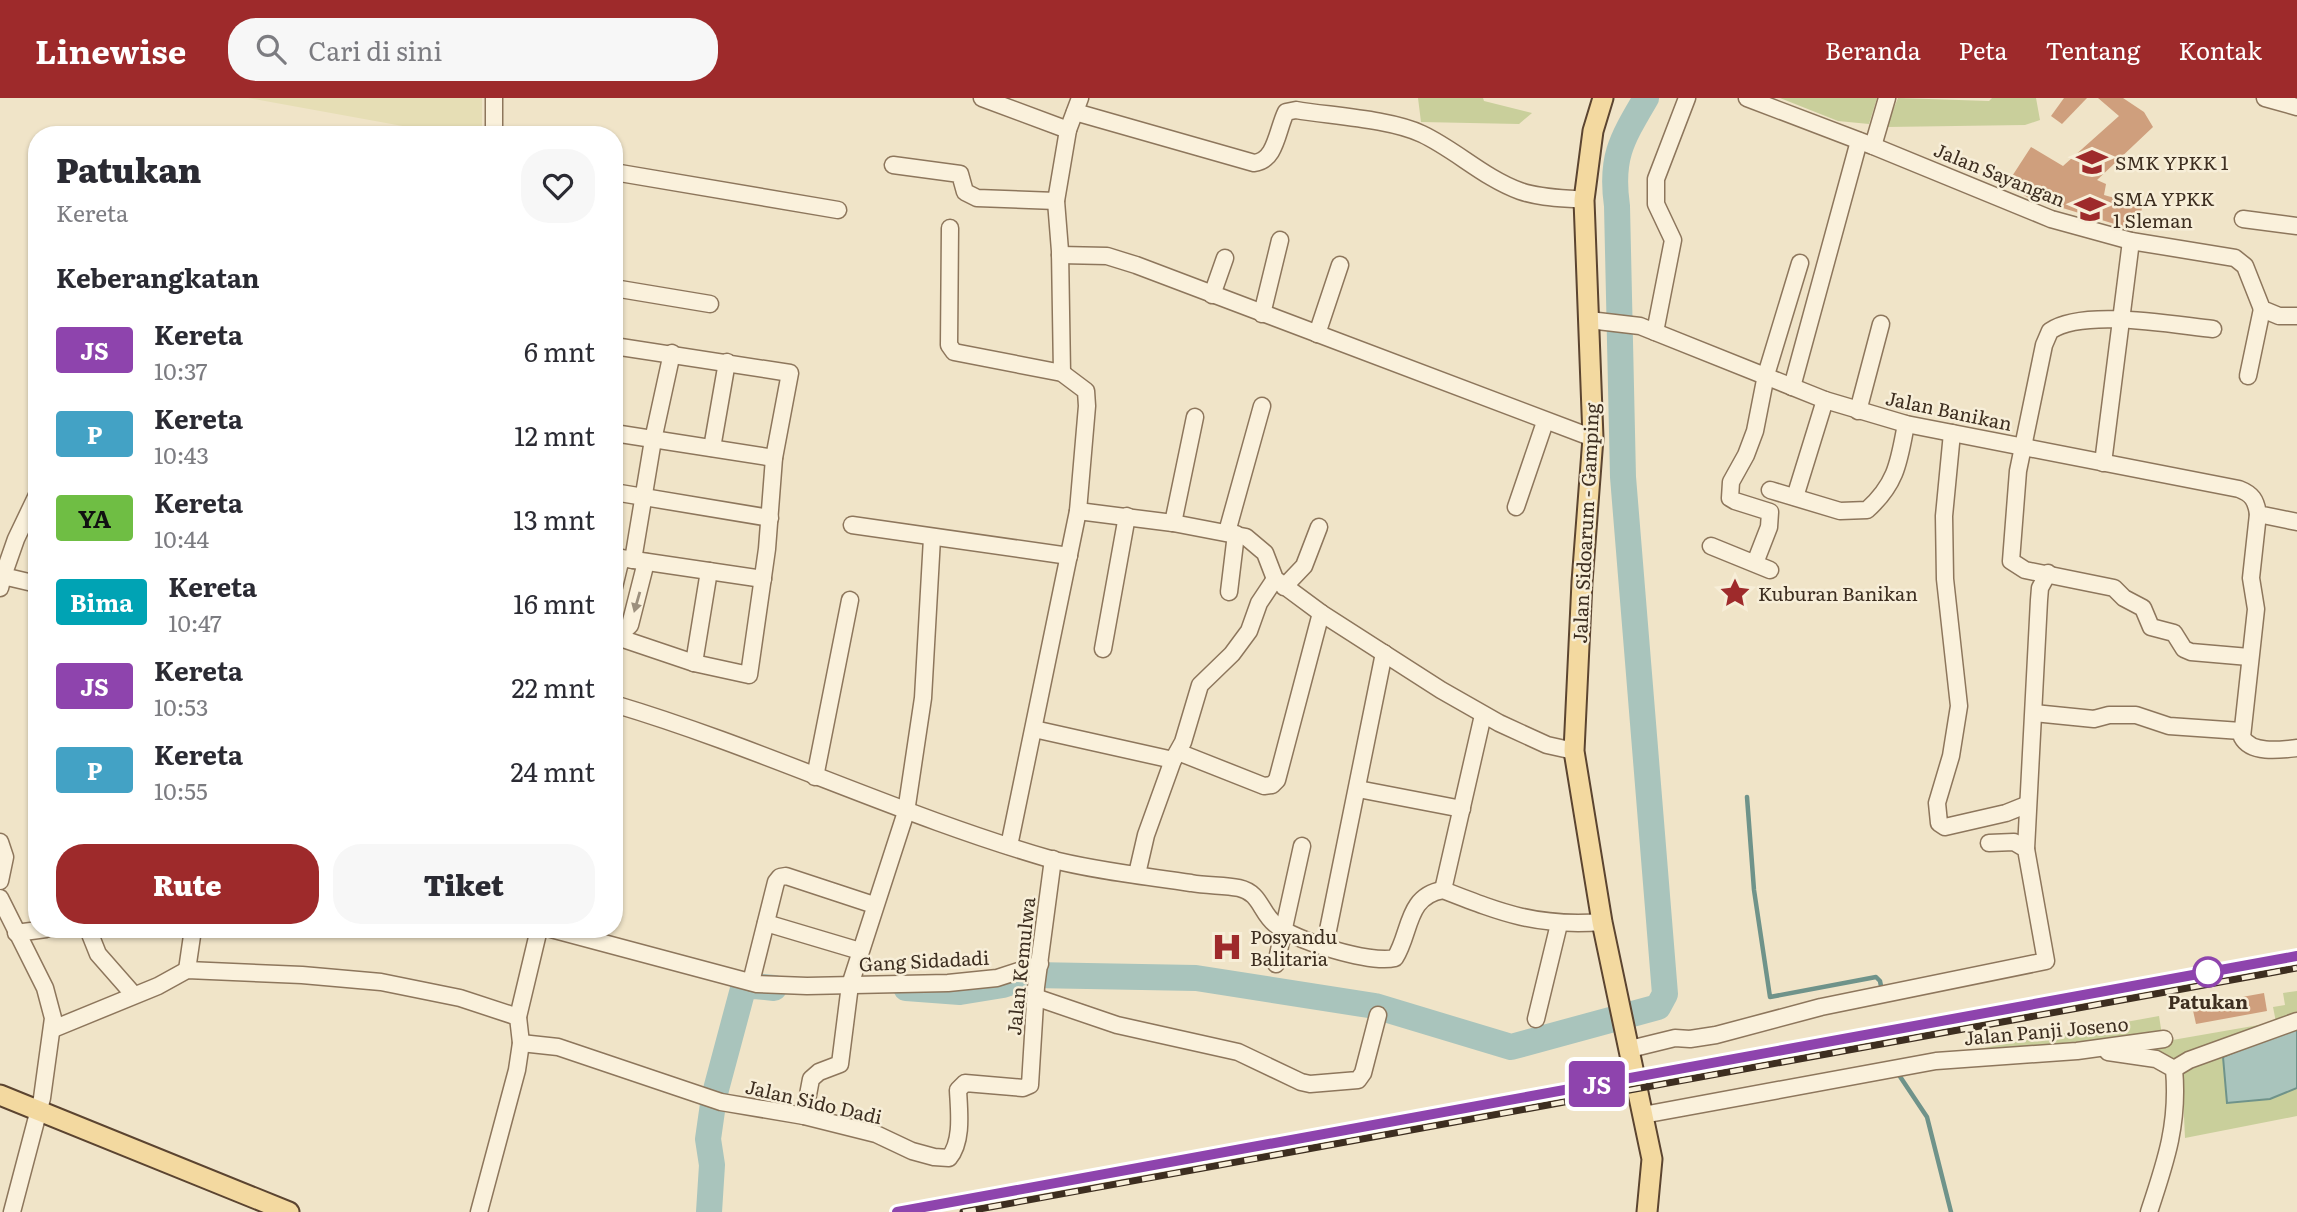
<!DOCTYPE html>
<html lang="id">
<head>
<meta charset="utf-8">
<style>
  :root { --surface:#fff; --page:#f7f7f7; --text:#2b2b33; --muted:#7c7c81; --accent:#9e2a2b }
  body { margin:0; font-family:Literata,serif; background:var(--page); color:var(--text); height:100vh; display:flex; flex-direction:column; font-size:26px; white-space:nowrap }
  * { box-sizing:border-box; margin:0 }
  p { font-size:23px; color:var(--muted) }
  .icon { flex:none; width:38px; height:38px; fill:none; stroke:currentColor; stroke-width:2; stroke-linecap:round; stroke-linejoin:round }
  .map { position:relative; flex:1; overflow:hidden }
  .details { position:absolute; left:28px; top:28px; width:595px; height:812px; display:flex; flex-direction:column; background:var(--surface); border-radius:28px; box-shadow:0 2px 5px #0004 }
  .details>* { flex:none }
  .badge { padding:0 14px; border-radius:5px; font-size:24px; line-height:46px }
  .map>.badge { position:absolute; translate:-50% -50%; box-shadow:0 0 0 4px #fff }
  h2 { padding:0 28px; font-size:26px; line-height:63px }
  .round { display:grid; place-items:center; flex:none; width:74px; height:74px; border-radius:28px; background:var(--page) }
  .overview { display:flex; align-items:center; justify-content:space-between; height:119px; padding:0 28px }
  h1 { font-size:33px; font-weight:800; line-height:52px }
  .button { display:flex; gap:14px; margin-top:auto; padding:14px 28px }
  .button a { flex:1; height:80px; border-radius:28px; background:var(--accent); color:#fff; font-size:28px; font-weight:800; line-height:80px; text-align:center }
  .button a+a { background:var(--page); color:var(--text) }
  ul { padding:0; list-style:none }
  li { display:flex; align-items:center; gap:21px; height:84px; padding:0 28px }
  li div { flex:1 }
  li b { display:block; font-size:26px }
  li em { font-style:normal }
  li .badge { min-width:77px; font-weight:700; text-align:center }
  header { display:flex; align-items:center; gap:42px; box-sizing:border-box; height:98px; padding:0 35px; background:var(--accent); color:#fff }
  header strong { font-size:33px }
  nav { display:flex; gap:38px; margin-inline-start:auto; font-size:24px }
  .search { width:490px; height:63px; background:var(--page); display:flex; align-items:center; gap:18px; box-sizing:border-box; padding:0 24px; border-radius:28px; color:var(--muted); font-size:26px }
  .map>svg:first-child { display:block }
  .farmland { fill:#e6deb5 }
  .green { fill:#c9cf9b }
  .water { fill:#a9c4bc; stroke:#6f938a; stroke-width:2 }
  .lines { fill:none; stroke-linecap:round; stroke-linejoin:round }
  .stream { stroke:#6f938a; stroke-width:4.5 }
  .river { stroke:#a9c4bc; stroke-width:26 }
  .building { fill:#cf9f7d }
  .minor-casing { stroke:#8d765c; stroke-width:19 }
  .major-casing { stroke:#5b4430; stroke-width:23 }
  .minor { stroke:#faf1dc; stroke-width:16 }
  .major { stroke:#f3d9a0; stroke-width:19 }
  .rail-casing { stroke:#3d2e20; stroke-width:7 }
  .rail { stroke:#f7eed8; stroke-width:4.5; stroke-dasharray:13; stroke-linecap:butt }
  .oneway { fill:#9c907e }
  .line-casing { stroke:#fff; stroke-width:16 }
  .line { stroke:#8e44ad; stroke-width:10 }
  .stop-dot { fill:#fff; stroke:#8e44ad; stroke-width:3.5 }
  .labels { text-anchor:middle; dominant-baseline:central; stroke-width:5; stroke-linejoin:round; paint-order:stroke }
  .poi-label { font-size:19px; fill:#3d2e20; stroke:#f7eed8; text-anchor:start }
  .street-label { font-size:19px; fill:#3d2e20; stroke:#f7eed8 }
  .stop-label { font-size:19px; font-weight:bold; fill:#3d2e20; stroke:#f7eed8 }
</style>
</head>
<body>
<header>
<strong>Linewise</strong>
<div class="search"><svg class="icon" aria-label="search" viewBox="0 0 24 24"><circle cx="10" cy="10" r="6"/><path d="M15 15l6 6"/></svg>Cari di sini</div>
<nav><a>Beranda</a><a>Peta</a><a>Tentang</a><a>Kontak</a></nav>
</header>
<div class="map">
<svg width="2297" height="1114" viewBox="0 0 2297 1114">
  <rect width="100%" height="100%" fill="#f0e4c8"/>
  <!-- farmland -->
  <path class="farmland" d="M 248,0 L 482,0 L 482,37 L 452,37 Z"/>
  <!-- green -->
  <g class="green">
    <path d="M 1418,0 L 1483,0 L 1484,3 L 1532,15 L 1519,26 L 1421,24 Z"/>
    <path d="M 1780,0 L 1877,0 L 1869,26 L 1838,23 Z"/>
    <path d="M 1898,0 L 1989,3 L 1992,0 L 2036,0 L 2040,22 L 2025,27 L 1886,29 Z"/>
    <path d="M 2297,893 L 2297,1018 L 2185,1040 L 2182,975 L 2178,962 L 2155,955 L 2115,952 L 2276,924 L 2273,909 L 2285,907 L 2283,895 Z"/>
    <path d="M 2159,918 L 2162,937 L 2076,949 L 1928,960 Z"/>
  </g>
  <!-- water -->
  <path class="water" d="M 2297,931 L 2297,990 L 2270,1001 L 2227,1005 L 2223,959 L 2266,940 Z"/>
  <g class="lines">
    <!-- stream -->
    <g class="stream">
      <path d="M 1747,699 L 1754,792 L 1770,899 L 1876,879 L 1880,883 L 1882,893"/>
      <path d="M 1899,977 L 1927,1019 L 1951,1114"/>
    </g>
    <!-- river -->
    <g class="river">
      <path d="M 906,890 L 960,894 L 1003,887 L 1033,877 L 1196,880 L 1375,908 L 1511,949 L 1658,909 L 1665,896 L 1623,379 L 1617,108 C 1610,59 1622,41 1646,0"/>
      <path d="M 709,1114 L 712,1067 L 708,1041 L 714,999 L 744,887 L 774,890"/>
    </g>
  </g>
  <!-- building -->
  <g class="building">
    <path d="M 2064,0 L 2087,0 L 2062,26 L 2051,18 Z"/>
    <path d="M 2098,0 L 2123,0 L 2144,14 L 2153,29 L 2097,82 L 2106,86 L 2104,97 L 2143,108 L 2134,132 L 2027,99 L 2007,86 L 2031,49 L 2063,68 L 2119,18 Z"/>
    <path d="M 2264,895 L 2267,913 L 2196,926 L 2192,908 Z"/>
  </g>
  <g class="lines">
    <!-- minor casing -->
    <g class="minor-casing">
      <g id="minor">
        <path d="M 494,0 L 494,37"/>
        <path d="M 982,0 L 1068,32"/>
        <path d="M 1747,0 L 1873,48 L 2051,121 L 2131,143 L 2235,160 L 2245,168 L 2262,211 L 2279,218 L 2297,218"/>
        <path d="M 2265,0 L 2297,9"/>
        <path d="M 1075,14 L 1254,65 C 1276,63 1277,32 1286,14 L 1296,12 C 1332,18 1390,21 1422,36 C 1456,52 1484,80 1520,93 C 1540,100 1563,100 1584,102"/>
        <path d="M 1873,48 L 1887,0"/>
        <path d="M 893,67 L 960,76 L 965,94 L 977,100 L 1056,103"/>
        <path d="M 614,74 L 838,112"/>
        <path d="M 2243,121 L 2297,128"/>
        <path d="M 950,130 L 949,247 L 954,254 L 1062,275 L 1086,293 L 1087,308 L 1078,413 L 1009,748"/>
        <path d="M 1060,157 L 1107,158 L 1136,167 L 1593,340"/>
        <path d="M 614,190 L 710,206"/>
        <path d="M 1212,197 L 1225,160"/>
        <path d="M 1262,216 L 1280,142"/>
        <path d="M 1589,222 L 1640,228 L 1825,302 L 1906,326 L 2239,391 C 2252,396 2256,402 2258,416 L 2297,424"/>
        <path d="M 2213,231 C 2174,227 2083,210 2050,233 L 2044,247 L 2018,373 L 2011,463 L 2025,472 L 2114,490 L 2124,500 L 2143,510 L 2151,529 L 2174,535 L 2184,551 L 2191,554 L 2249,559"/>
        <path d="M 1655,234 L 1673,142 L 1656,106 L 1656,81 L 1687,0"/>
        <path d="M 1317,236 L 1340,167"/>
        <path d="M 614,248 L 790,275 L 774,360 L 767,451 L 749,577 L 694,565 L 614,538"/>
        <path d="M 1062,275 L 1060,153 L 1056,103 L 1068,32 L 1080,0"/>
        <path d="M 2248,278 L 2262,211"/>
        <path d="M 1792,289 L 1859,43"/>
        <path d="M 1858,313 L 1881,226"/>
        <path d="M 614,335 L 774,360"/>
        <path d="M 1952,335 L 1944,418 L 1945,481 L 1959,608 L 1951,658 L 1937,705 L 1939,725 L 1945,729 L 2006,715 L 2026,707"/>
        <path d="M 712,350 L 727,264"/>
        <path d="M 2103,365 L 2131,143"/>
        <path d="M 1770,392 L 1840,413 L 1867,412 C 1897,385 1899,363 1906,326"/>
        <path d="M 614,394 L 770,420"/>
        <path d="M 1795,399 L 1825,302"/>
        <path d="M 1516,409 L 1545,324"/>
        <path d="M 1078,413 L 1173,425 L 1246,439 L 1265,455 L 1275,481 L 1321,515 L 1441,592 L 1499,625 L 1547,647 L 1574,653"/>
        <path d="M 2258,416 L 2251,480 L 2256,511 L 2242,639 C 2251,656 2280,652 2297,650"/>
        <path d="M 1173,425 L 1195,319"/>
        <path d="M 852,427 L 1069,458"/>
        <path d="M 1227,434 L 1262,308"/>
        <path d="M 1711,448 L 1770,472"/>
        <path d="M 614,459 L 763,481"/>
        <path d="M 633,462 L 653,342 L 672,255"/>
        <path d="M 1755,465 L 1769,429 L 1770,414 L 1735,403 L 1730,400 L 1731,384 L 1746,357 L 1755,333 L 1766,277 L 1800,165"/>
        <path d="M 3,478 L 16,441 L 37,397"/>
        <path d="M 614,489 L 621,460"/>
        <path d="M 1284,489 L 1304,468 L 1319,429"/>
        <path d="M 0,490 L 3,478 L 37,486"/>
        <path d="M 1229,494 L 1236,436"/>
        <path d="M 614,548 L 617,539 L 630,527 L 646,464"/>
        <path d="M 1103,551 L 1127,418"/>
        <path d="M 694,565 L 709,473"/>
        <path d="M 614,606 C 762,650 901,718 1050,761 C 1096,773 1145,778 1191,785 C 1207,788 1224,787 1239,790 C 1261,795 1260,814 1275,826 C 1295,843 1370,866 1395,860 C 1411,835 1406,798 1443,792 C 1502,815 1537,829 1602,824"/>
        <path d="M 2034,615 L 2094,621 L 2109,617 L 2136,617 L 2169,628 L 2241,633"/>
        <path d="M 1034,631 L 1173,662 L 1183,644 L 1200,587 L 1232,556 L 1249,533 L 1259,505 L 1275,481"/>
        <path d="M 1178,654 L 1264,688 L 1272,687 L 1277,682 L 1321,515"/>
        <path d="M 815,679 L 850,502"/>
        <path d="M 1358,691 L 1462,711"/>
        <path d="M 0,744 L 5,759 L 0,783"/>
        <path d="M 2026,751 L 2039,502 L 2040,490 L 2048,475"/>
        <path d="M 1137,776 L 1146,737 L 1173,662"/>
        <path d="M 1443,792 L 1483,617"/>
        <path d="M 0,800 L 45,890 L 53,920 L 42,1000 L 12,1114"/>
        <path d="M 766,825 L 860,853"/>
        <path d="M 88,831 L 98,856 L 134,897"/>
        <path d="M 551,831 L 757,886 L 807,888 L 948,885 L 997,880 L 1040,866"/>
        <path d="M 16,835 L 46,831"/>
        <path d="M 1325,847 L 1384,555"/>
        <path d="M 1276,866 L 1302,748"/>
        <path d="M 187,872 L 193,831"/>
        <path d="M 751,884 L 776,784 L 780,779 L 786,778 L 874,807"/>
        <path d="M 1035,899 L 1117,927 L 1238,954 L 1301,984 L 1310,986 L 1358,982 L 1363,975 L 1378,917"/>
        <path d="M 1536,921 L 1559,826"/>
        <path d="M 53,931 L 158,888 L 187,872 L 302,877 L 381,884 L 460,900 L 518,919"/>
        <path d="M 521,945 L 558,949 L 721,1004 L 804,1018 L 876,1036 L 912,1053 L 934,1059 L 949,1060 C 963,1043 959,1013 958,992 L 965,985 L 1023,990 L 1030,987 L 1036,889 L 1053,761"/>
        <path d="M 1630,951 L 1675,940 L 1690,941 L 1716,937 L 1821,909 L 2046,863 L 2026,751 L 2014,744 L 1989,745"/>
        <path d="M 2108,954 L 2156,961 L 2174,971 C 2179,1025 2166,1063 2149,1114"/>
        <path d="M 2174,971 L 2189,962 L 2297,923"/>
        <path d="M 1643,1017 L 1936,963 L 2077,953 L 2164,941"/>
        <path d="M 804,1018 L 811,981 L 819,974 L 840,966 L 850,887 L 906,714 L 923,600 L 932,440"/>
        <path d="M 479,1114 L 517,972 L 521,945 L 518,919 L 539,831"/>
      </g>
    </g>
    <!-- major casing -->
    <g class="major-casing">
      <g id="major">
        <path d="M 1603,0 L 1593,33 L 1584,102 L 1593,340 L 1582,484 L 1574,653 L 1602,824 L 1652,1061 L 1647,1114"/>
        <path d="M 0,997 L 289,1114"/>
      </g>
    </g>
    <!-- minor -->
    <use href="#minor" class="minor"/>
    <!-- major -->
    <use href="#major" class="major"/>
    <!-- rail casing -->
    <g class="rail-casing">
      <g id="rail">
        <path d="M 897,1114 L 2297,858"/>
        <path d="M 963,1114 L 2297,870"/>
      </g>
    </g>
    <!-- rail -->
    <use href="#rail" class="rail"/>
  </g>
  <!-- one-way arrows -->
  <defs><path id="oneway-solid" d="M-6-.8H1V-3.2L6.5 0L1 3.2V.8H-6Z" transform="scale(1.75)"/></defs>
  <use class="oneway" href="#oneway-solid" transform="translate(637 504) rotate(106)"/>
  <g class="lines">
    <!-- line casing -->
    <g class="line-casing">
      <path id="line" d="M 897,1114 L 2297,858"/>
    </g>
    <!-- line -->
    <use href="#line" class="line"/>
  </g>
  <!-- icons -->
  <defs>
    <g id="school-bare" transform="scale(2.415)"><path d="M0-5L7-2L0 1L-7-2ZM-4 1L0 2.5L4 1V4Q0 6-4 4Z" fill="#9e2a2b" stroke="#f7eed8" stroke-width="2.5" paint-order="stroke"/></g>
    <g id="sight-bare" transform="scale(2.415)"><path d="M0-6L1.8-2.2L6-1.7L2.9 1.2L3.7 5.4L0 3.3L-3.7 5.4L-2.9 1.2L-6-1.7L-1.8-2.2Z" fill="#9e2a2b" stroke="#f7eed8" stroke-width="2.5" paint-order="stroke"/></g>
    <g id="hospital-bare" transform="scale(2.415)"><path d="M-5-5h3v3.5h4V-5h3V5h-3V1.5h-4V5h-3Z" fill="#9e2a2b" stroke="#f7eed8" stroke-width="2.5" paint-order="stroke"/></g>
  </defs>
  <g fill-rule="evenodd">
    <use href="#school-bare" x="2092" y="64"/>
    <use href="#school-bare" x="2090" y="111"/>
    <use href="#sight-bare" x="1735" y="495"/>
    <use href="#hospital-bare" x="1227" y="849"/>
  </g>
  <!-- markers -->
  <circle class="stop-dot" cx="2208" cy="874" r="14"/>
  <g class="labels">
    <!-- poi labels -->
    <g class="poi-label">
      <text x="2115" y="64">SMK YPKK 1</text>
      <text x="2113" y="100">SMA YPKK<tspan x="2113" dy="22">1 Sleman</tspan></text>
      <text x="1758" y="495">Kuburan Banikan</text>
      <text x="1250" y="838">Posyandu<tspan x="1250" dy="22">Balitaria</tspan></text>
    </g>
    <!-- street labels -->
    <g class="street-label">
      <text transform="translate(2000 76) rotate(22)">Jalan Sayangan</text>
      <text transform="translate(1949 312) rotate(12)">Jalan Banikan</text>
      <text transform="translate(1585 425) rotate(-87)">Jalan Sidoarum - Gamping</text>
      <text transform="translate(924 862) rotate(-3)">Gang Sidadadi</text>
      <text transform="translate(1020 868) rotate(-84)">Jalan Kemulwa</text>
      <text transform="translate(2046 932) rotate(-5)">Jalan Panji Joseno</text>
      <text transform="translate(814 1003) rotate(13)">Jalan Sido Dadi</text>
    </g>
    <!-- stop labels -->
    <g class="stop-label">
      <text x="2208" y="903">Patukan</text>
    </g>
  </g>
</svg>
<b class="badge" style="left:1597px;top:986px;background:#8e44ad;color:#fff">JS</b>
<section class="details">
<div class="overview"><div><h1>Patukan</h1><p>Kereta</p></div><a class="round"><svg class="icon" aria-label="heart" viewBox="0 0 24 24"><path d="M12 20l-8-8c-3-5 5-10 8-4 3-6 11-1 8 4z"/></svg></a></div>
<h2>Keberangkatan</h2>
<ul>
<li><span class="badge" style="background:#8e44ad;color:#fff">JS</span><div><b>Kereta</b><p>10:37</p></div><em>6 mnt</em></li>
<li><span class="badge" style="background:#43a2c5;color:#fff">P</span><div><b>Kereta</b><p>10:43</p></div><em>12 mnt</em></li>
<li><span class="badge" style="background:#6fbe44;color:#111">YA</span><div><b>Kereta</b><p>10:44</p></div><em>13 mnt</em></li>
<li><span class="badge" style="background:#00a3b4;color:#fff">Bima</span><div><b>Kereta</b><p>10:47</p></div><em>16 mnt</em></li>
<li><span class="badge" style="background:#8e44ad;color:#fff">JS</span><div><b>Kereta</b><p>10:53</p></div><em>22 mnt</em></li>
<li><span class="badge" style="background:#43a2c5;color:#fff">P</span><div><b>Kereta</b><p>10:55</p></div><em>24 mnt</em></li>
</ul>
<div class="button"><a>Rute</a><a>Tiket</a></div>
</section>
</div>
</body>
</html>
